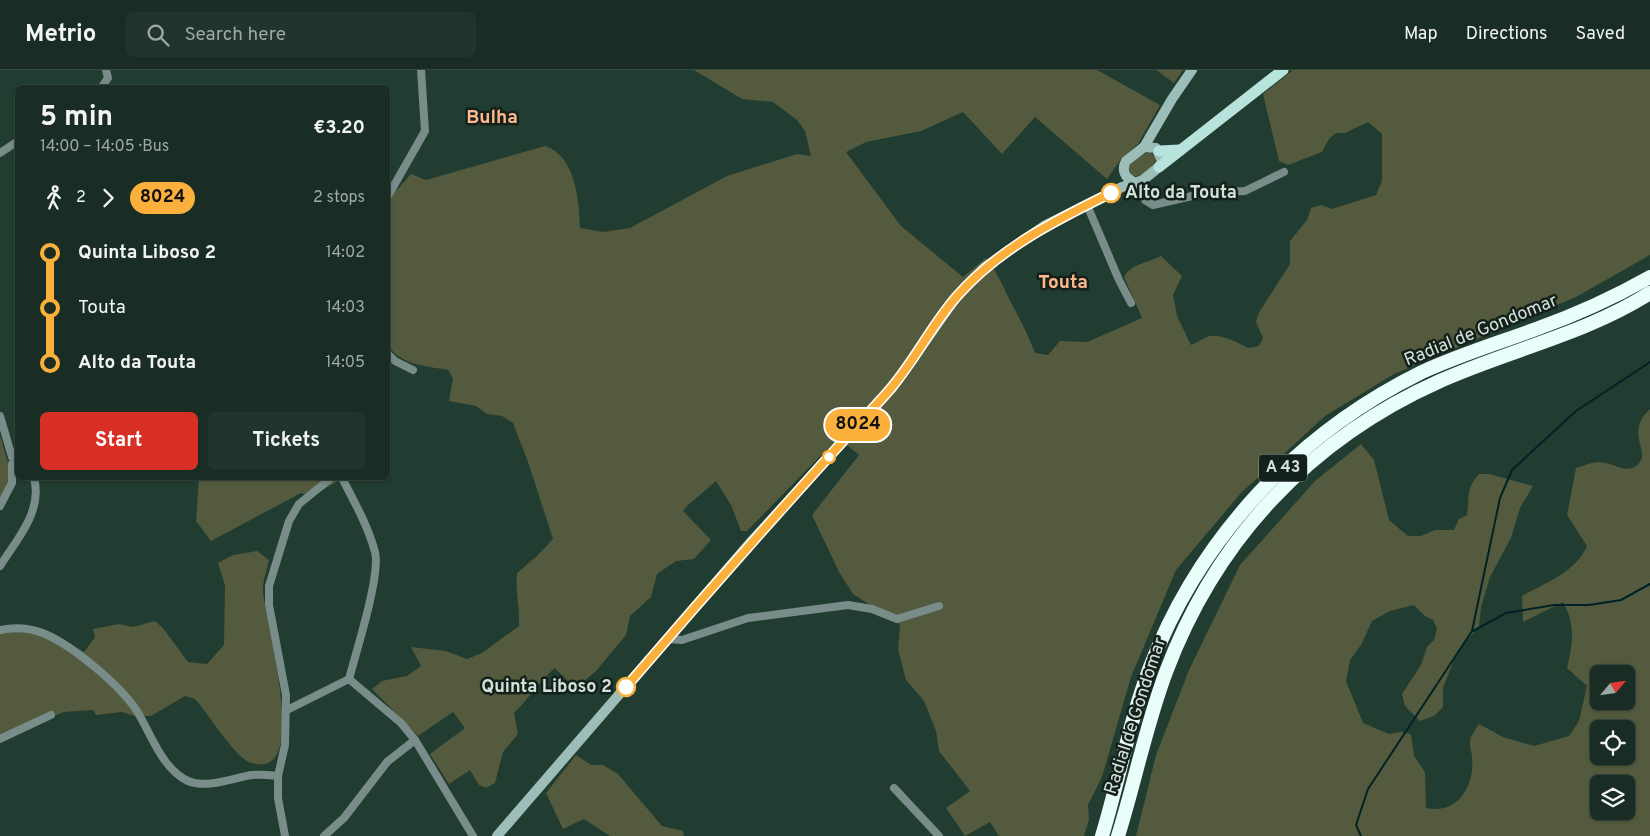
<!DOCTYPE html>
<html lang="en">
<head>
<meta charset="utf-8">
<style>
  :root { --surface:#192d24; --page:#22352c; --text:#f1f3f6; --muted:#9fa8a6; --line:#374941; --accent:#d93025 }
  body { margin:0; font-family:Overpass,sans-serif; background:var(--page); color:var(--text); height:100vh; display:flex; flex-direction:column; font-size:19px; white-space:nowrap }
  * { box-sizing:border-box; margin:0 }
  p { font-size:16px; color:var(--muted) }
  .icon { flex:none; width:28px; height:28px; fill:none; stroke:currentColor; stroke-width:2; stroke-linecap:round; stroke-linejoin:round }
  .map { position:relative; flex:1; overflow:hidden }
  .panel { position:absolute; left:15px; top:15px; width:375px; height:395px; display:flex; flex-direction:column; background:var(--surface); border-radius:8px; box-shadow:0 1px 4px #0004,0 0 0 1px var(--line) }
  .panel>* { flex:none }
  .badge { padding:0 10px; border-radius:16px; font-size:18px; line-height:32px }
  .needle { width:32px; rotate:61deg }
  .tools { position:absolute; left:1590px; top:595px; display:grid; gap:10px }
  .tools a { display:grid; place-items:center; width:45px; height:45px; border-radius:8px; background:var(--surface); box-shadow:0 1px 4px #0004,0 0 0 1px var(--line); font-size:25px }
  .map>.badge { position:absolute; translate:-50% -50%; box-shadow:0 0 0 2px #fff }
  .legs { display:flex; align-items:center; gap:8px; height:55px; padding:0 25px; font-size:16px }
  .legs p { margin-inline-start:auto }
  .head { display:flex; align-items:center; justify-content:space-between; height:85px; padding:0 25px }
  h1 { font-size:28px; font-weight:700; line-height:38px }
  .button { display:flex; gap:10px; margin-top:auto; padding:10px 25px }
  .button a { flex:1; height:58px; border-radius:8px; background:var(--accent); color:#fff; font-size:20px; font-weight:700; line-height:58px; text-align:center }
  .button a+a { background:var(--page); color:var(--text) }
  ul { padding:0 25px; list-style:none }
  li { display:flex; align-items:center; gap:18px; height:55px; font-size:19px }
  li i { display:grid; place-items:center; width:8px; height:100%; margin:0 6px; background:currentColor }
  li i::after { content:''; width:12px; height:12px; margin:-6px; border:4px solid; border-radius:50%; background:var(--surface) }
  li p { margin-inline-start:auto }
  li:first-child i { background:linear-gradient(#0000 50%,currentColor 0) }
  li:last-child i { background:linear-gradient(currentColor 50%,#0000 0) }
  header { display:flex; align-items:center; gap:30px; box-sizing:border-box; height:70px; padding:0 25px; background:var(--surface); border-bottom:1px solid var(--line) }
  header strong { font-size:24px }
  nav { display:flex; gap:28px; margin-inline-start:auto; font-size:18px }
  .search { width:350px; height:45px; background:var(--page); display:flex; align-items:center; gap:12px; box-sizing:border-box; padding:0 18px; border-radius:8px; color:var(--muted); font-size:19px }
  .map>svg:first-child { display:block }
  .green { fill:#535a3d; fill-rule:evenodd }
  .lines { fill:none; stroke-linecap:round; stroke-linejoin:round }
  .stream { stroke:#002227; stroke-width:2 }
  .minor { stroke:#788c89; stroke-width:8 }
  .secondary { stroke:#9cbdb8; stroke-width:10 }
  .primary { stroke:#b8e2dc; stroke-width:11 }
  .motorway { stroke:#e9fdfa; stroke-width:14 }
  .line-1-casing { stroke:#fff; stroke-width:11 }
  .line-1 { stroke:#fbb03b; stroke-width:8 }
  .stop-1-dot { fill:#fff; stroke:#fbb03b; stroke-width:2.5 }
  .labels { text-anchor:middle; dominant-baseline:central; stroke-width:5; stroke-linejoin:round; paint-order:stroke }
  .shield { fill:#14201a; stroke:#99a7a0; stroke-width:1 }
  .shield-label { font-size:16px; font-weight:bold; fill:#d2e1d9 }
  .stop-label { font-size:18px; font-weight:bold; fill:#d2e1d9; stroke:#14201a; text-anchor:start }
  .street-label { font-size:18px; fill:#d2e1d9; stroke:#14201a }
  .neighbourhood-label { font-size:19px; font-weight:bold; fill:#fdb88b; stroke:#14201a }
</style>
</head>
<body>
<header>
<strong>Metrio</strong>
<div class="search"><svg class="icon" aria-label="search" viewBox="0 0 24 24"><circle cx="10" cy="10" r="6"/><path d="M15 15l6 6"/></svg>Search here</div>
<nav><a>Map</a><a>Directions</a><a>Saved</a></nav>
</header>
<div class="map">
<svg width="1650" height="766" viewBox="0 0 1650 766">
  <rect width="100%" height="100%" fill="#213c30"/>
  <!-- green -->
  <g class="green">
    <path d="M 694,0 L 1097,0 L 1160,35 L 1138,74 L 1121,89 L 1107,109 L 1035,47 L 1002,84 L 963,42 L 921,61 L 866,72 L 846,82 L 901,156 L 963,207 L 986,188 C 1000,206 1004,220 1015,240 C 1023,255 1029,267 1035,283 L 1048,285 L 1060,271 L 1087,272 L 1142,248 L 1124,207 C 1132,193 1148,193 1161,186 L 1182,206 L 1173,225 L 1177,246 L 1191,275 C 1197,273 1203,268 1209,266 C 1221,264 1238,272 1248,278 L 1259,276 L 1263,268 L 1256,252 L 1258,244 L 1290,194 L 1290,171 L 1307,150 L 1311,138 L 1321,135 L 1332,139 L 1376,125 L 1382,111 L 1382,64 L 1368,52 L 1345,63 L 1336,63 L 1329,69 L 1322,82 L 1288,95 L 1279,91 L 1263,24 L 1293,0 L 1650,0 L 1650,185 L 1576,227 L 1394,304 L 1325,346 L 1241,423 L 1176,500 L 1131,607 L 1102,707 L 1088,735 L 1089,750 L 1084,766 L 999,766 L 990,752 L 965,766 L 946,738 L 970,721 L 939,681 L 936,661 L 924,631 L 906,610 L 898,580 L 900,555 L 890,543 L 870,535 L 853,524 L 839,502 L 812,445 L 859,385 L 838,368 L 747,461 L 741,461 L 731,435 L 716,411 L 687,436 L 683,441 L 711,470 L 694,489 L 676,491 L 657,504 L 651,527 L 630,546 L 626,565 L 596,601 L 583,612 L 569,612 L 555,598 C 539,611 529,629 514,643 L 518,664 L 503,682 L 495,713 L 486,718 L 479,715 L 470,700 L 449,714 L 430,684 L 465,658 L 453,642 L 418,666 L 372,619 L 382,611 L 407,606 L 421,596 L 411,577 L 446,581 L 467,589 L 482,583 L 519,556 C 520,538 515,521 517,503 L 537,486 L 553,469 L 528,392 L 513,353 L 502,346 L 487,344 L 476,336 L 449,331 L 453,308 L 448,300 C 426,296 400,295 388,275 L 388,130 L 411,104 L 426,110 L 545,76 C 576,86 579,131 580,158 L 603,162 L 630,158 L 727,106 L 797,84 L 811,86 L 805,61 L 797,50 L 773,32 L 742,29 Z"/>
    <path d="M 1156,0 L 1183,0 L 1174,13 Z"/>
    <path d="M 1150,82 L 1156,89 C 1154,98 1142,108 1133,106 L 1128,99 C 1131,91 1142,83 1150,82 Z"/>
    <path d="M 1650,339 L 1650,766 L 1136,766 L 1156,685 L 1189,600 L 1240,495 L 1315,411 L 1361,374 L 1374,390 L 1389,450 L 1408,466 L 1421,466 L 1435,460 L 1454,460 L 1459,449 L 1467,445 C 1470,427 1465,420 1479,404 L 1489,404 L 1533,416 L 1520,438 L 1511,468 L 1490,507 L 1481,537 L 1479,556 L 1457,582 L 1443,618 L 1443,637 L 1434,646 L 1420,651 L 1405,636 L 1402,624 L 1421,595 L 1427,577 L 1434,570 L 1437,559 L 1433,550 L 1425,546 L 1414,535 L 1390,541 L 1372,551 L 1361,575 L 1350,590 L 1346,611 L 1363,653 L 1389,664 L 1401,662 L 1411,664 L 1414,686 L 1425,702 L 1426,738 C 1458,745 1475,716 1472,687 C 1472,682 1469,676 1470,672 C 1470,666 1476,659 1479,654 L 1503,667 L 1534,676 L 1569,666 L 1579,651 L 1587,616 L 1567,598 C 1573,573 1576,556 1563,532 L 1523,552 L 1522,526 C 1545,513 1576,502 1587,476 L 1567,445 L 1576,398 C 1583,396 1592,392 1599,392 C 1612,392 1629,407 1640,392 C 1649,380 1625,362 1650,339 ZM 1599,604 L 1626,604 L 1626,631 L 1599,631 ZM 1599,659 L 1626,659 L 1626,686 L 1599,686 ZM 1599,714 L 1626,714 L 1626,741 L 1599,741 Z"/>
    <path d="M 0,365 L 12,407 L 0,432 Z"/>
    <path d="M 199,408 L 343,408 L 311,427 L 301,423 L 211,471 L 196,451 Z"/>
    <path d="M 257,481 L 269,490 C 267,500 263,510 263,520 C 263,545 315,717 249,692 C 235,687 207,642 195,629 L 185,626 L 151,646 L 135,646 L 122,642 L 96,645 L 93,640 L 64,642 L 0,665 L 0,558 L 58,568 L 84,582 L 95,567 L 93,559 L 119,554 L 133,557 L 155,551 L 163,558 L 188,592 L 207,594 L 224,575 L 225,515 L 218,493 L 233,485 Z"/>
    <path d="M 576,685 L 591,695 L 603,695 L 618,704 L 662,756 L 683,761 L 684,766 L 610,766 L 584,749 L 563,759 L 546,723 Z"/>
  </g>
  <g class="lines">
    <!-- stream -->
    <g class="stream">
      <path d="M 1473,561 L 1506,543 L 1554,535 L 1589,535 L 1621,530 L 1650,514"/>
      <path d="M 1361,766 L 1356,755 L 1368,719 L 1472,561 L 1500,428 L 1512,400 L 1576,341 L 1650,292"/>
    </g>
    <!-- minor -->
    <g class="minor">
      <path d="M 101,18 L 108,8 L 106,0"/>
      <path d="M 0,83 L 18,71"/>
      <path d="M 1137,113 L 1145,130 L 1153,135 L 1205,123 L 1245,121 L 1284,102"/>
      <path d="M 388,126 L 425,61 L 421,0"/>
      <path d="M 1087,135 L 1119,210 L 1131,233"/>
      <path d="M 388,284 L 395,291 L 413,300"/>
      <path d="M 0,346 L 12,387"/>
      <path d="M 0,436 L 12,413 L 12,394"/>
      <path d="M 0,496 C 17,469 43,441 34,408"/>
      <path d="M 0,560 C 15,557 30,558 45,564 C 73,576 120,615 137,641 C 151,664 162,699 188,711 C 207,719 232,708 252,705 C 260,704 269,705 278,706"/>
      <path d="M 668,569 L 682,570 L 748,548 L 848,535 L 872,539 L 897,549 L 939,536"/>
      <path d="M 349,609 L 401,653 L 415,670 L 473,766"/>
      <path d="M 287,640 L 349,609 C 356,582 381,505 375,482 C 368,456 354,431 342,408"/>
      <path d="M 0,669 L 51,645"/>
      <path d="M 894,718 L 939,766"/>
      <path d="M 285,766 L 278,728 L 278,706 L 285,675 L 286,625 L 269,535 L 269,516 L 289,451 L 299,434 L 331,408"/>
      <path d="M 324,766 L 344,748 L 387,692 L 415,670"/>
    </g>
    <!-- secondary -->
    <g class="secondary">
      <path d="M 1144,77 L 1172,29 L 1192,0"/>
      <path d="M 497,766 L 749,474 L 892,318 L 957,226 L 985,197 L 1044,156 L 1122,117 L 1143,110 L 1159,97 L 1162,91 L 1156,78 L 1144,77 L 1126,91 C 1121,100 1125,108 1134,112"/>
    </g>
    <!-- primary -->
    <g class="primary">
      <path d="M 1159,81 L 1180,80"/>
      <path d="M 1159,97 L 1283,0"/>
    </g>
    <!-- motorway -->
    <g class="motorway">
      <path d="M 1102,766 C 1119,710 1129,652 1150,597 C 1200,467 1298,363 1422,302 C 1459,285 1498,273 1536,259 C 1575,245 1613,228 1650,207"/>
      <path d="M 1118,766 C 1135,712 1146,655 1166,602 C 1216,469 1310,369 1440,311 C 1509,280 1586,264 1650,223"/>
    </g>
  </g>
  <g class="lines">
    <!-- line-1 casing -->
    <g class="line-1-casing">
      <path id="line-1" d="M 626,617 C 711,518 797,421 885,325 C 913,295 931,255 958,225 C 1000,178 1056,150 1111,123"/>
    </g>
    <!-- line-1 -->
    <use href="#line-1" class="line-1"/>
  </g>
  <!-- markers -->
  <g class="stop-1-dot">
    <circle cx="1111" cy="123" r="9"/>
    <circle cx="829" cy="387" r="6"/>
    <circle cx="626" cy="617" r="9"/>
  </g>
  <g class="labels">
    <!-- shield labels -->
    <rect class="shield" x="1259" y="384.5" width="48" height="27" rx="4"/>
    <g class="shield-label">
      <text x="1283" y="398">A 43</text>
    </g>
    <!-- stop labels -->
    <g class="stop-label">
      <text x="1125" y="123">Alto da Touta</text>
      <text x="612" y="617" text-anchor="end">Quinta Liboso 2</text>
    </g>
    <!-- street labels -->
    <g class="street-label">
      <text transform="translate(1481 261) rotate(-22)">Radial de Gondomar</text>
      <text transform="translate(1136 646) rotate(-72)">Radial de Gondomar</text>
    </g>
    <!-- neighbourhood labels -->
    <g class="neighbourhood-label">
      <text x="492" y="48">Bulha</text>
      <text x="1063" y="213">Touta</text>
    </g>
  </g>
</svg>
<div class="tools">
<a><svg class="needle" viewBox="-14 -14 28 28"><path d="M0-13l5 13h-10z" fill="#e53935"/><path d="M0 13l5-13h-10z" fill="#9fa8a6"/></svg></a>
<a><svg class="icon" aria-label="locate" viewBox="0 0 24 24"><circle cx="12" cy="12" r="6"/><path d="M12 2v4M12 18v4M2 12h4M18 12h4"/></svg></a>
<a><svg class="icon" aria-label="layers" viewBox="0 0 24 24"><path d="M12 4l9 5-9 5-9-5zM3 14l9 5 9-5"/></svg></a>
</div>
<b class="badge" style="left:858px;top:355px;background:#fbb03b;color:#111">8024</b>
<section class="panel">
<div class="head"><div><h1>5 min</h1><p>14:00 – 14:05 · Bus</p></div><b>€3.20</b></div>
<div class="legs"><svg class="icon" aria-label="walk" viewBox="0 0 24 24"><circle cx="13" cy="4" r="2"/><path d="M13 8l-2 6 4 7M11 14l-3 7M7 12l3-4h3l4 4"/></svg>2<svg class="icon" aria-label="forward" viewBox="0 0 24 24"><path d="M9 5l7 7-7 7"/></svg><b class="badge" style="background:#fbb03b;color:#111">8024</b><p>2 stops</p></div>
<ul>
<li><i style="color:#fbb03b"></i><b>Quinta Liboso 2</b><p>14:02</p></li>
<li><i style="color:#fbb03b"></i><span>Touta</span><p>14:03</p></li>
<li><i style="color:#fbb03b"></i><b>Alto da Touta</b><p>14:05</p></li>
</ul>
<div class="button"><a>Start</a><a>Tickets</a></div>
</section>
</div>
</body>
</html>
